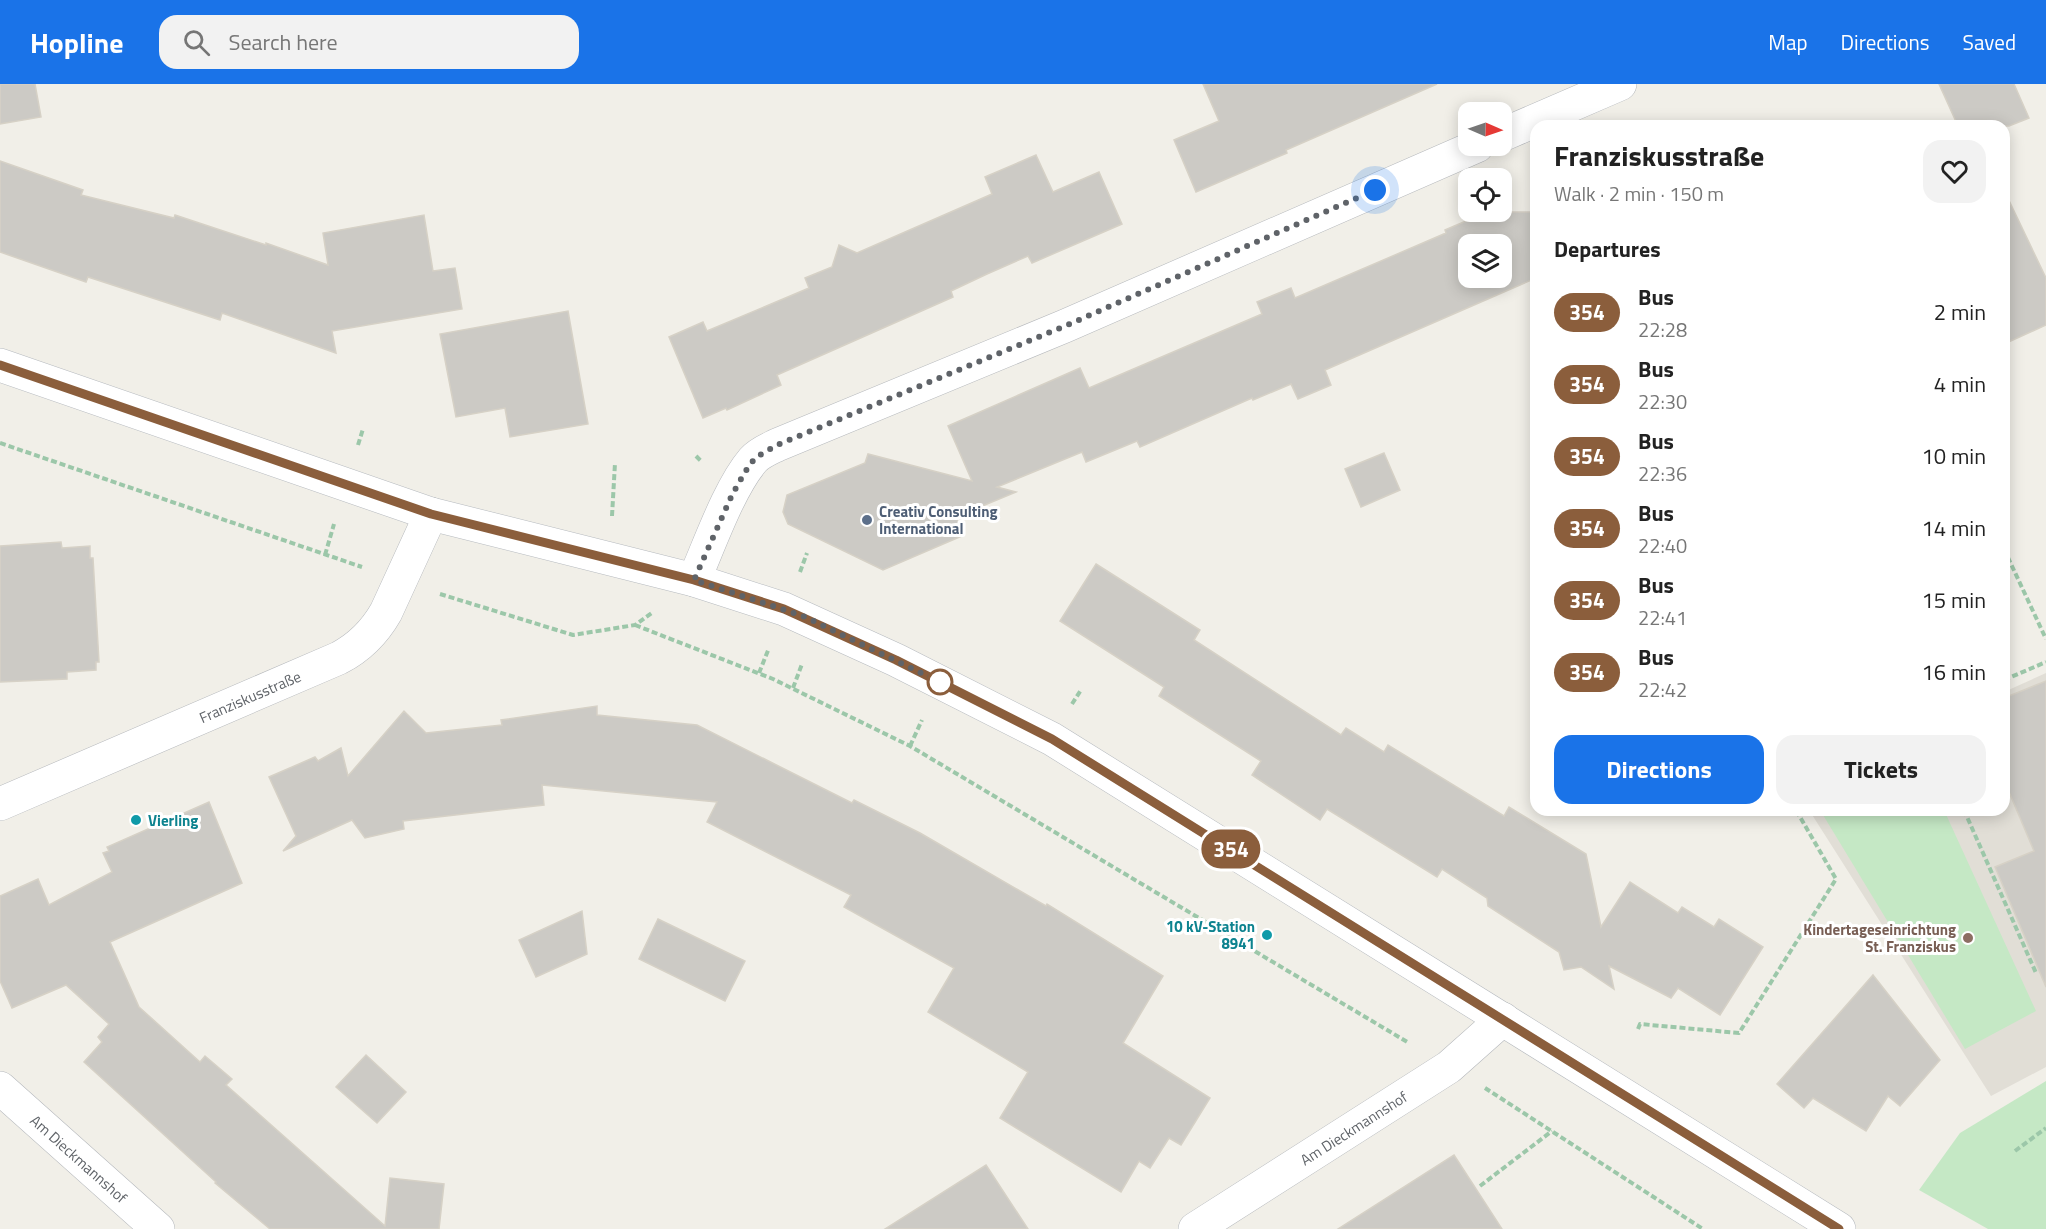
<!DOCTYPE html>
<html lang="en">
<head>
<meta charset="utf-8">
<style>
  :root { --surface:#fff; --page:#f2f2f2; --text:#222; --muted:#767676; --accent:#1a73e8 }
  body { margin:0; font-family:"Titillium Web",sans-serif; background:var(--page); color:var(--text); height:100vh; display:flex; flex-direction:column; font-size:22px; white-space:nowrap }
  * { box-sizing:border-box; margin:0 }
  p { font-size:20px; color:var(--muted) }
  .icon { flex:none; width:33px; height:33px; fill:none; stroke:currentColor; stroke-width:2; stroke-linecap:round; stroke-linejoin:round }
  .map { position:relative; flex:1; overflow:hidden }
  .drawer { position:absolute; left:1530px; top:36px; width:480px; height:696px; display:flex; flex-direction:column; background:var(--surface); border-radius:18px; box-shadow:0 3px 15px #0003 }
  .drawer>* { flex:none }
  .badge { padding:0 12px; border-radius:20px; font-size:21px; line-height:39px }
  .needle { width:39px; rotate:92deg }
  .buttons { position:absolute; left:1458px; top:18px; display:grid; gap:12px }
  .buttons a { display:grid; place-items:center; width:54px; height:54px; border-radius:12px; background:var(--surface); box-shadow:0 3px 15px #0003; font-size:30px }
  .you { position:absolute; width:30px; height:30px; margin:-15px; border:4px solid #fff; border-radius:50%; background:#1a73e8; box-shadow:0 0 0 9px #1a73e833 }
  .map>.badge { position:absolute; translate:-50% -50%; box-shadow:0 0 0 3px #fff }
  h2 { padding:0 24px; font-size:22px; line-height:54px }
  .round { display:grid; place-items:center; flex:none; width:63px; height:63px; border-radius:18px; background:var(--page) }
  .summary { display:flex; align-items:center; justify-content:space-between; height:102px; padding:0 24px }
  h1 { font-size:28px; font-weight:700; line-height:45px }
  .primary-button { display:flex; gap:12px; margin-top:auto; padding:12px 24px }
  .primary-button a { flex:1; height:69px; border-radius:18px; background:var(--accent); color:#fff; font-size:24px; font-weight:700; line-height:69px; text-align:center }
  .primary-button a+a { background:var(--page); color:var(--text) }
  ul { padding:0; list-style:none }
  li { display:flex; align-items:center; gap:18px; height:72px; padding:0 24px }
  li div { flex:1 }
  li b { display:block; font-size:22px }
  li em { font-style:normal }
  li .badge { min-width:66px; font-weight:700; text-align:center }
  header { display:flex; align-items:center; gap:36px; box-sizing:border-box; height:84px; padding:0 30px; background:var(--accent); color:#fff }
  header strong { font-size:28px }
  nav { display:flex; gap:33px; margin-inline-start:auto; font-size:21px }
  .search { width:420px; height:54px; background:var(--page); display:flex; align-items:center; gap:15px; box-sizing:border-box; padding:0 21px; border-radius:18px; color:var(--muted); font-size:22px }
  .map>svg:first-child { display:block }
  .education { fill:#e1ded6 }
  .green { fill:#c5e8c5 }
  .building { fill:#cccac5; stroke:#d6d1c6; stroke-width:1.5; fill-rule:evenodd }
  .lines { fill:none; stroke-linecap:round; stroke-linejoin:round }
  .street-casing { stroke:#b5b8bc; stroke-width:34 }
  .secondary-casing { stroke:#b6babf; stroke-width:34 }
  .path { stroke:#9cc7a9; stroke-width:4; stroke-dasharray:6 3; stroke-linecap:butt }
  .street { stroke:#fff; stroke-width:33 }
  .secondary { stroke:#fff; stroke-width:33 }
  .line-casing { stroke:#fff; stroke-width:14 }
  .line { stroke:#8b5e3c; stroke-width:9 }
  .walk { stroke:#5f6368; stroke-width:6; stroke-dasharray:0 10.8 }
  .service-dot { fill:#5c6f8a; stroke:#fff; stroke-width:2 }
  .stop-dot { fill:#fff; stroke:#8b5e3c; stroke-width:3 }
  .culture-dot { fill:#0f9aa8; stroke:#fff; stroke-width:2 }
  .education-dot { fill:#8d6e63; stroke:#fff; stroke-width:2 }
  .labels { text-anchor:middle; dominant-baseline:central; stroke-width:6; stroke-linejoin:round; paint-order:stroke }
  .service-label { font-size:15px; font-weight:bold; fill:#4e5e75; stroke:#fff; text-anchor:start }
  .street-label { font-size:15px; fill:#5f6368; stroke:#fff }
  .culture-label { font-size:15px; font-weight:bold; fill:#0d838f; stroke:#fff; text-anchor:start }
  .education-label { font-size:15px; font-weight:bold; fill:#785e54; stroke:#fff; text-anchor:end }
</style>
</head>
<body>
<header>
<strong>Hopline</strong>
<div class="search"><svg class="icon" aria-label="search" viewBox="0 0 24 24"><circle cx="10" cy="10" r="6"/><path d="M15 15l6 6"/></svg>Search here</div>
<nav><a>Map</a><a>Directions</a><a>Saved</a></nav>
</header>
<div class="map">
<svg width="2046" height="1145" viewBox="0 0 2046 1145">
  <rect width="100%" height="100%" fill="#f1efe8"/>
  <!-- education -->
  <path class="education" d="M 2046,589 L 2046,983 L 1991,1012 L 1809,726 L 2004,726 L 2004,608 Z"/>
  <!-- green -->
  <g class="green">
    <path d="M 1820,726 L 1944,726 L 2036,927 L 1965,965 Z"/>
    <path d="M 2046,997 L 2046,1145 L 1988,1145 L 1919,1106 L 1960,1049 Z"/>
  </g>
  <!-- building -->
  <g class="building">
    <path d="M 0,0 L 35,0 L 41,33 L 0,40 Z"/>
    <path d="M 1203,0 L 1437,0 L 1286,66 L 1287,69 L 1196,108 L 1174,56 L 1219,37 Z"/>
    <path d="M 1939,0 L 2014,0 L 2029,34 L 2009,42 L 1958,42 Z"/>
    <path d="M 1036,71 L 1053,108 L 1099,88 L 1122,140 L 1032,179 L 1028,172 L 987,190 L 951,207 L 953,213 L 777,291 L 781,301 L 727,326 L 726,324 L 703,334 L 669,253 L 703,238 L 707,247 L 809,204 L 805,194 L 832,183 L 839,161 L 857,169 L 992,110 L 985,93 Z"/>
    <path d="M 0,77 L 83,106 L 81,111 L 174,134 L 175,131 L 266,161 L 266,159 L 328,181 L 323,149 L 424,131 L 433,187 L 455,184 L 462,225 L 332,247 L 336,269 L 222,229 L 220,236 L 88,193 L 86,198 L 0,168 Z"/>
    <path d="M 2004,106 L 2046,194 L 2046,241 L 2004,260 Z"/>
    <path d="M 1487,128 L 1536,128 L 1536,194 L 1325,286 L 1331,301 L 1298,315 L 1291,300 L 1253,316 L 1252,314 L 1140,363 L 1137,357 L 1086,378 L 1082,368 L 997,403 L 1016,408 L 956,433 L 964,451 L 883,486 L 788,440 L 783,428 L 787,411 L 865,379 L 868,370 L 972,397 L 948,342 L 1080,284 L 1089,304 L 1262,230 L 1257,218 L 1291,204 L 1295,214 L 1446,149 L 1445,146 ZM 1468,160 L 1502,160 L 1502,194 L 1468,194 Z"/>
    <path d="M 568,227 L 588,340 L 510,353 L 505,324 L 456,333 L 440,250 Z"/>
    <path d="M 1384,369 L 1400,406 L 1361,423 L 1345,385 Z"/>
    <path d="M 61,458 L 62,464 L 90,462 L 90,474 L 93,474 L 99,578 L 96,578 L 96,586 L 67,588 L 67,595 L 0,598 L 0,462 Z"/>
    <path d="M 1096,480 L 1200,546 L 1194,556 L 1341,651 L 1346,644 L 1384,668 L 1388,661 L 1504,732 L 1509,723 L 1586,770 L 1601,843 L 1630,798 L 1678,829 L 1682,823 L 1714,843 L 1719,835 L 1763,863 L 1720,931 L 1678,904 L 1671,914 L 1609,882 L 1614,905 L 1581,883 L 1564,886 L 1559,868 L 1488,822 L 1487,814 L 1442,785 L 1437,793 L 1327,725 L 1320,736 L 1252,691 L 1261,677 L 1159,612 L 1164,603 L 1060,537 Z"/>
    <path d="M 2046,597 L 2046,903 L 1995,783 L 2034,767 L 2004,696 L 2004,614 Z"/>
    <path d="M 597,622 L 597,631 L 697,641 L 852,719 L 854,716 L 920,749 L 1046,822 L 1047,820 L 1163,892 L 1123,959 L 1210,1014 L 1181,1061 L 1169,1054 L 1150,1084 L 1139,1077 L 1121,1108 L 1000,1034 L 1028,988 L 928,928 L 954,884 L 844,823 L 851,811 L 707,738 L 717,718 L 542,701 L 544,721 L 403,737 L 404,745 L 365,754 L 352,736 L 283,767 L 296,752 L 269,693 L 315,673 L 318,677 L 341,664 L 348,692 L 404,627 L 426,649 L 502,641 L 501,636 Z"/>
    <path d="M 209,718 L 242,799 L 110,858 L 139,923 L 200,978 L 205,972 L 232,995 L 226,1001 L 385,1142 L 390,1094 L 444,1100 L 439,1145 L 270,1145 L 215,1099 L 216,1098 L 84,978 L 102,958 L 98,953 L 109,940 L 66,901 L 12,924 L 0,897 L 0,812 L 38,795 L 49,821 L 112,788 L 103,769 L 109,767 L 107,763 Z"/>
    <path d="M 582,827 L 587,870 L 536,893 L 519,856 Z"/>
    <path d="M 658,835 L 745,877 L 725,917 L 639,875 Z"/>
    <path d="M 1873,891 L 1940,976 L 1900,1022 L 1888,1012 L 1866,1047 L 1813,1014 L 1804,1024 L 1777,1000 Z"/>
    <path d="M 366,971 L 406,1008 L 377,1039 L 336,1003 Z"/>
    <path d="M 1454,1071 L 1502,1145 L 1338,1145 Z"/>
    <path d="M 986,1081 L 1028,1145 L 885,1145 Z"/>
  </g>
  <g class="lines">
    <!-- street casing -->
    <g class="street-casing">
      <g id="street">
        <path d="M 1502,51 L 1620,0"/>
        <path d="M 694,496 C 709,462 729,404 753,376 C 759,369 769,365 777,361 L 1065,242 L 1477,62"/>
        <path id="s1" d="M 0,720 L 339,574 C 360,563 374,549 386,528 L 431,430"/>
        <path id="s2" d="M 0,1004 L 158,1145"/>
        <path id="s3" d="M 1195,1145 L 1449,983 L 1503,935"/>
      </g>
    </g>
    <!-- secondary casing -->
    <g class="secondary-casing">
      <path id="secondary" d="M 0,281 L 431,430 L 694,496 L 784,525 L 896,576 L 1052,655 L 1839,1145"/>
    </g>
    <!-- path -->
    <g class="path">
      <path d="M 0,359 L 362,483"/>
      <path d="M 358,361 L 363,345"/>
      <path d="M 696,372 L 702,378"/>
      <path d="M 612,432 L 615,379"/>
      <path d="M 2004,465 L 2046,555"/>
      <path d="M 325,471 L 334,440"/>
      <path d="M 800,488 L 807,469"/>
      <path d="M 440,510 L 573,551 L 635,541 L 653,528"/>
      <path d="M 635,541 L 773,595 L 910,662 L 1409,959"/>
      <path d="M 759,589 L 769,564"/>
      <path d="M 2004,596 L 2046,578"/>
      <path d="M 793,604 L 802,580"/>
      <path d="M 1072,620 L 1081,606"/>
      <path d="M 910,662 L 922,636"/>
      <path d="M 1964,726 L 2036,889"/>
      <path d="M 1638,945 L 1640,940 L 1739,949 L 1836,795 L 1796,726"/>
      <path d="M 1485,1004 L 1703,1145"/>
      <path d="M 2015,1067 L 2046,1044"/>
      <path d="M 1480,1102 L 1552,1047"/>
    </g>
    <!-- street -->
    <use href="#street" class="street"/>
    <!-- secondary -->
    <use href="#secondary" class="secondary"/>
  </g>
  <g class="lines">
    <!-- line casing -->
    <g class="line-casing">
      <path id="line" d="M 0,281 L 431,430 L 694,496 L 784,525 L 896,576 L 1052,655 L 1839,1145"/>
    </g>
    <!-- line -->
    <use href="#line" class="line"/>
    <!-- walk -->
    <path class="walk" d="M 940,598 L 803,532 L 694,496 L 732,411 L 745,388 L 755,374 L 777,361 L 1065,242 L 1375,106"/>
  </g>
  <!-- markers -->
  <circle class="service-dot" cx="867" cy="436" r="6"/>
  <circle class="stop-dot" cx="940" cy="598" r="12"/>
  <g class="culture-dot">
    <circle cx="136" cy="736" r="6"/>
    <circle cx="1267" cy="851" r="6"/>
  </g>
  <circle class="education-dot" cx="1968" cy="854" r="6"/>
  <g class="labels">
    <!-- service labels -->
    <g class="service-label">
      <text x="879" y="427">Creativ Consulting<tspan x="879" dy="17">International</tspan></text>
    </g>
    <!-- street labels -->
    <g class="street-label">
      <text stroke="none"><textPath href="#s1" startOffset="272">Franziskusstraße</textPath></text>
      <text stroke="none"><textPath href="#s3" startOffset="188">Am Dieckmannshof</textPath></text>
      <text stroke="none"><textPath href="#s2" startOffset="106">Am Dieckmannshof</textPath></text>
    </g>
    <!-- culture labels -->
    <g class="culture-label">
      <text x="148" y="736">Vierling</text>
      <text x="1255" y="842" text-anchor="end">10 kV-Station<tspan x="1255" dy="17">8941</tspan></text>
    </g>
    <!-- education labels -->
    <g class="education-label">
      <text x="1956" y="845">Kindertageseinrichtung<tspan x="1956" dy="17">St. Franziskus</tspan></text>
    </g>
  </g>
</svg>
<div class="buttons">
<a><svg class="needle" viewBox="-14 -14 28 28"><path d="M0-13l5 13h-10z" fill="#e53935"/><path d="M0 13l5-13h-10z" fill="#767676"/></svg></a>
<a><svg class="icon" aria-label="locate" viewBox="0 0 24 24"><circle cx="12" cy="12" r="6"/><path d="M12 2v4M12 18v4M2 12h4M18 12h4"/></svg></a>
<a><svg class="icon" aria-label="layers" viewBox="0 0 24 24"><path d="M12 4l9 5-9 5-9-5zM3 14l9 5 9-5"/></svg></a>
</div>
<div class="you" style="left:1375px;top:106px"></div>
<b class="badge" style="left:1231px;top:765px;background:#8b5e3c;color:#fff">354</b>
<section class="drawer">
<div class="summary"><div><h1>Franziskusstraße</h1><p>Walk · 2 min · 150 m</p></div><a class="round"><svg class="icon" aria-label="heart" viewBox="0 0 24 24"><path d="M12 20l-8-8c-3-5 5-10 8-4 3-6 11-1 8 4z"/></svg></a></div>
<h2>Departures</h2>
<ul>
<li><span class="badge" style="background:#8b5e3c;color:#fff">354</span><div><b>Bus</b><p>22:28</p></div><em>2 min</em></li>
<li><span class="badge" style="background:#8b5e3c;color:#fff">354</span><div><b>Bus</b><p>22:30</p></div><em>4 min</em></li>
<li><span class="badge" style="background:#8b5e3c;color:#fff">354</span><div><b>Bus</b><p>22:36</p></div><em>10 min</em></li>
<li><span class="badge" style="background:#8b5e3c;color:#fff">354</span><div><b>Bus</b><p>22:40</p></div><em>14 min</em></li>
<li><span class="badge" style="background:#8b5e3c;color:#fff">354</span><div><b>Bus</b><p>22:41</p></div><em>15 min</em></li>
<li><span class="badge" style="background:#8b5e3c;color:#fff">354</span><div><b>Bus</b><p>22:42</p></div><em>16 min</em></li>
</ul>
<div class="primary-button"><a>Directions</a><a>Tickets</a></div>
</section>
</div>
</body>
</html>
